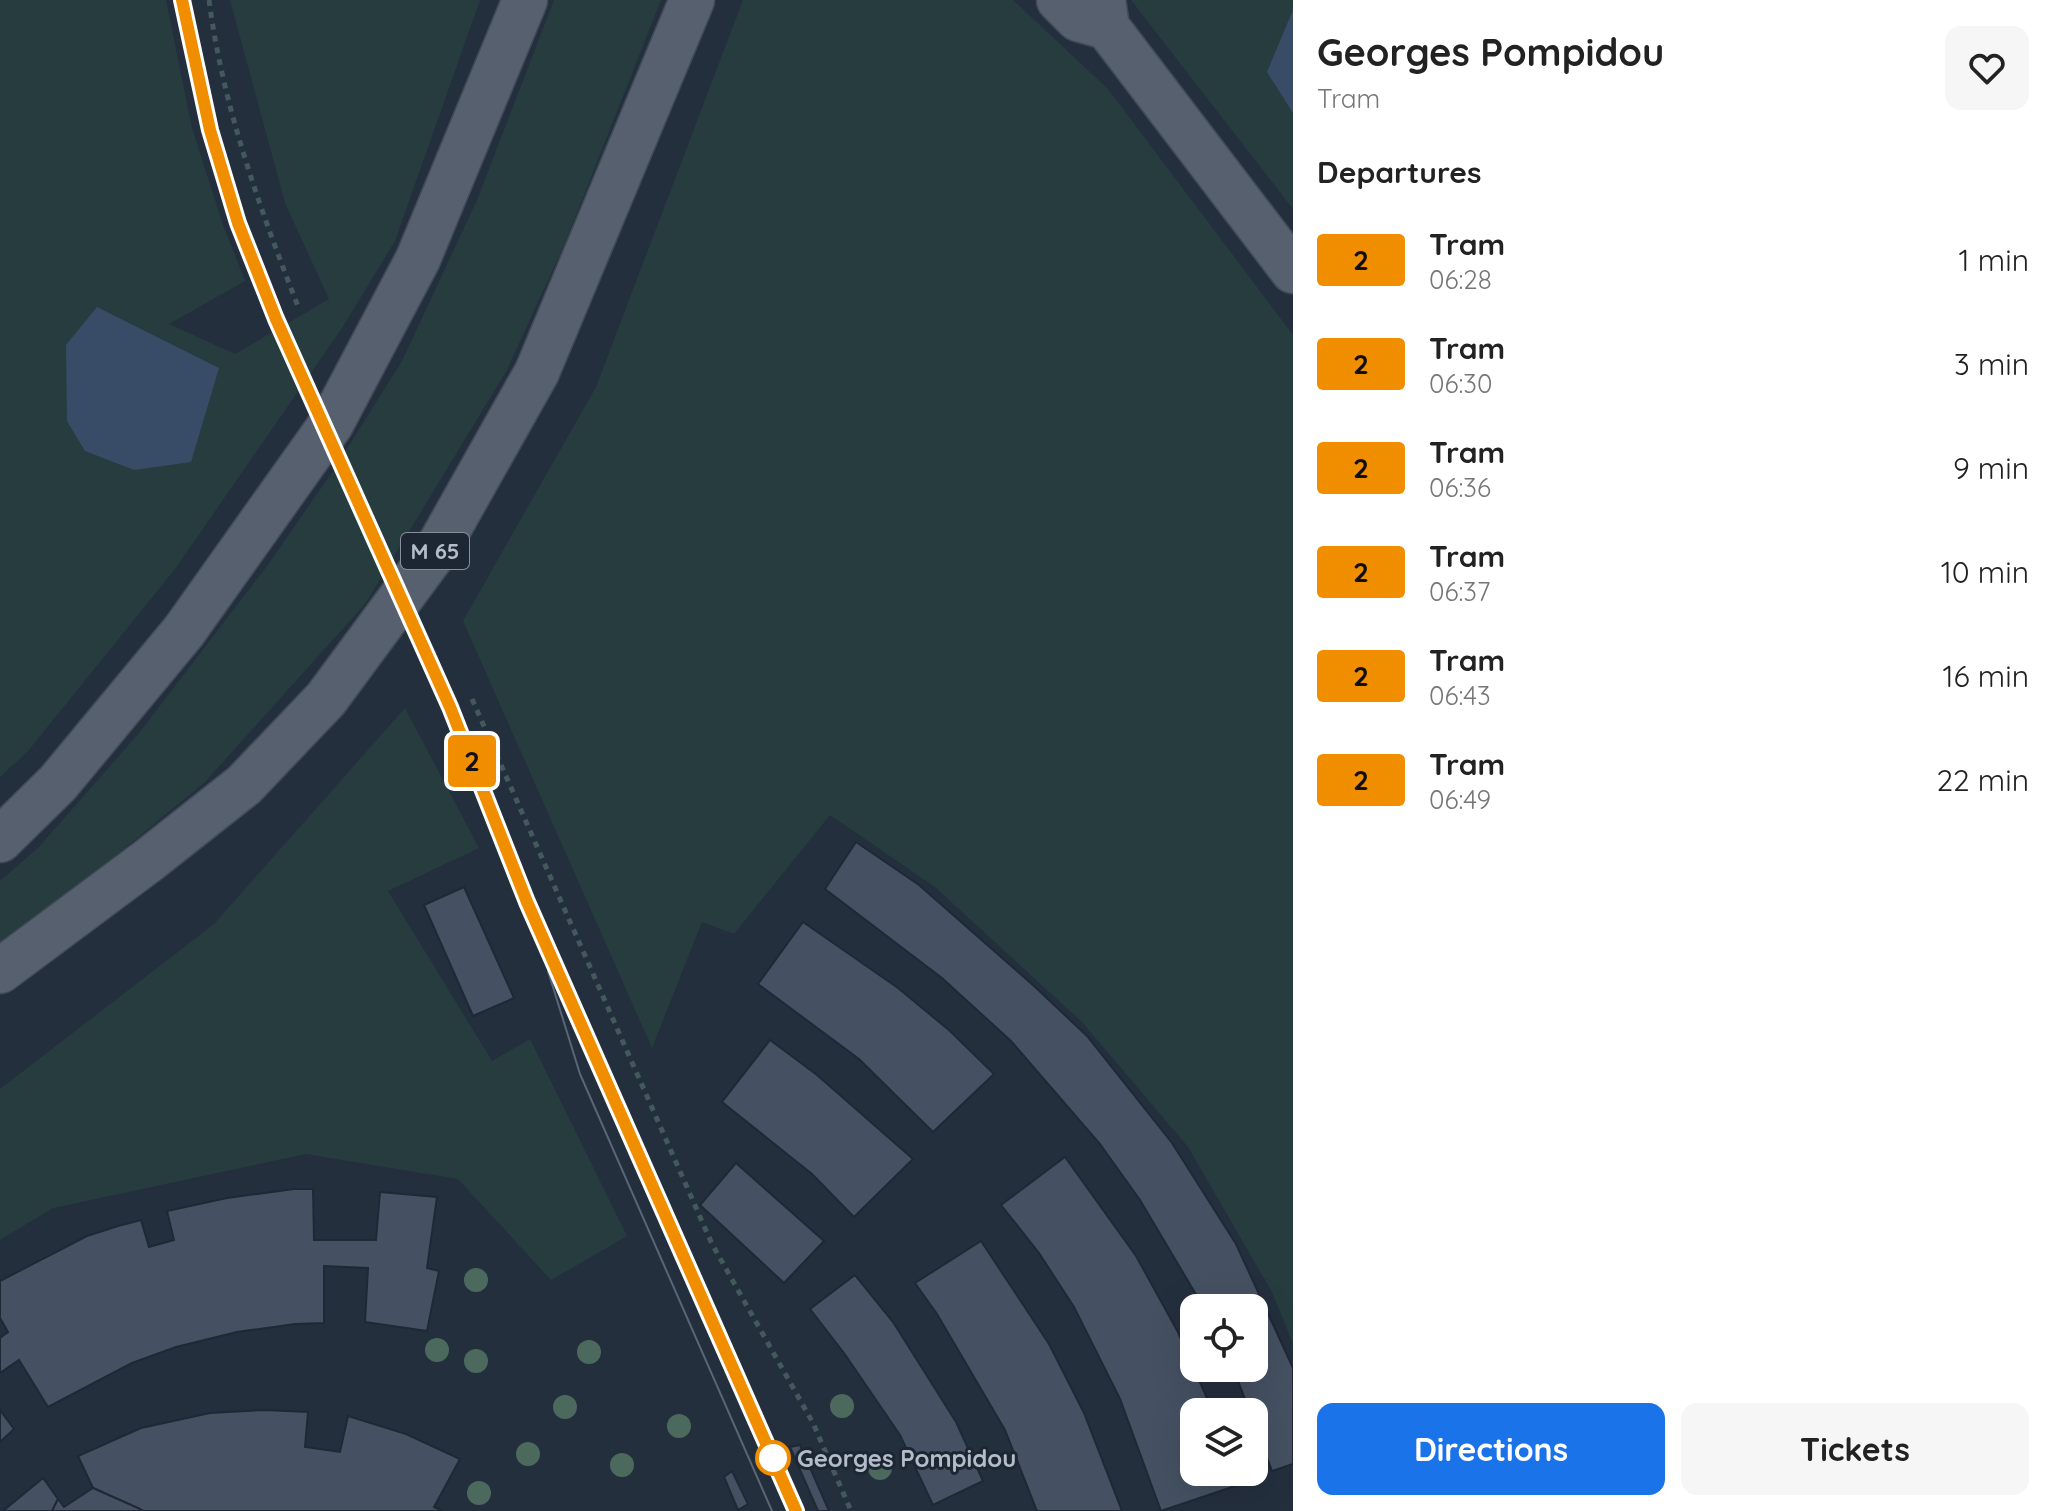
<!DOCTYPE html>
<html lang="en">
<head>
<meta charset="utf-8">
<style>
  :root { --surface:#fff; --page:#f6f6f6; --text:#222; --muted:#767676; --accent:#1a73e8 }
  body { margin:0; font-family:Quicksand,sans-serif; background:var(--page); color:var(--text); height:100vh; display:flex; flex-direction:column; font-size:30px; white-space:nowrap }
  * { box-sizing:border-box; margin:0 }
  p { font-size:26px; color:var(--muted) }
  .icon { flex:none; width:44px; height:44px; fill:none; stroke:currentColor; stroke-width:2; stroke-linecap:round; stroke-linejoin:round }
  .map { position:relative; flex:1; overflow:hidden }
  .sheet { display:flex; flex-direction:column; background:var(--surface); width:760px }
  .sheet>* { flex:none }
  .badge { padding:0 16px; border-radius:6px; font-size:28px; line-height:52px }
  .fabs { position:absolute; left:1180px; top:1294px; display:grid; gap:16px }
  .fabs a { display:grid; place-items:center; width:88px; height:88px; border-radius:16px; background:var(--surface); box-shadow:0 8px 32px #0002; font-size:40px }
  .map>.badge { position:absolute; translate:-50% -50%; box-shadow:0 0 0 4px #fff }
  h2 { padding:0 24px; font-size:30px; line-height:72px }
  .round { display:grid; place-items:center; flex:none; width:84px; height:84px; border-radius:16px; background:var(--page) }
  .head { display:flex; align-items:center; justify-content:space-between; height:136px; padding:0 24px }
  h1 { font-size:38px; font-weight:800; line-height:60px }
  .action { display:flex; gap:16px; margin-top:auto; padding:16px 24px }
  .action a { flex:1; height:92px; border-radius:16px; background:var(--accent); color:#fff; font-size:32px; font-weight:800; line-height:92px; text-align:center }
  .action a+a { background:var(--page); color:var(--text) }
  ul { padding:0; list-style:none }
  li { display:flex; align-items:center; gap:24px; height:104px; padding:0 24px }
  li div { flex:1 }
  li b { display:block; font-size:30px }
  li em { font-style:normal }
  li .badge { min-width:88px; font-weight:700; text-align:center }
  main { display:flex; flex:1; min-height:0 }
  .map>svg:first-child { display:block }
  .green { fill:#263c3f }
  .water { fill:#394c67 }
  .building { fill:#455162; stroke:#1f2835; stroke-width:2 }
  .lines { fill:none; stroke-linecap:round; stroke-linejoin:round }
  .major-casing { stroke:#414a57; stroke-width:47 }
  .path { stroke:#44595c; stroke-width:5; stroke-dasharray:6 6; stroke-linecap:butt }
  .major { stroke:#56606e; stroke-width:44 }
  .tram { stroke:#5a6575; stroke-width:2 }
  .tree { fill:#4b6a5d }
  .line-casing { stroke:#fff; stroke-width:18 }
  .line { stroke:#f18e00; stroke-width:12 }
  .stop-dot { fill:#fff; stroke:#f18e00; stroke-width:4 }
  .labels { text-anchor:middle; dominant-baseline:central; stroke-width:6; stroke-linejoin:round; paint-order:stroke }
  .shield { fill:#1d2633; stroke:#878f9c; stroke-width:2 }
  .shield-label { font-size:22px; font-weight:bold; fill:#b4bcc9 }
  .stop-label { font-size:24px; font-weight:bold; fill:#b4bcc9; stroke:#1d2633; text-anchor:start }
</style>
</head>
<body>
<main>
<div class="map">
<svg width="1293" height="1511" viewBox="0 0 1293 1511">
  <rect width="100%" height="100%" fill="#242f3e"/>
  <!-- green -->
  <g class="green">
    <path d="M 0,0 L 166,0 L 192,128 L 223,225 L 245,281 L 169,324 L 235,354 L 329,299 L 285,203 L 230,0 L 480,0 L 395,241 L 342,328 L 175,569 L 28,751 L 0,777 Z"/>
    <path d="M 554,0 L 661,0 L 565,243 L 507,370 L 365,604 L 205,782 L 96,872 L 0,945 L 0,881 L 39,847 L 139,733 L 267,566 L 333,471 L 402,361 L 477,200 Z"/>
    <path d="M 743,0 L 1013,0 L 1108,89 L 1293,335 L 1293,1344 L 1272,1292 L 1188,1147 L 1082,1022 L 935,887 L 830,815 L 734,934 L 702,922 L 652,1048 L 463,621 L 596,387 Z"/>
    <path d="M 1131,0 L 1293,0 L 1293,209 Z"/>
    <path d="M 405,708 L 479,848 L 388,891 L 492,1061 L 530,1039 L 627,1236 L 551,1280 L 458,1179 L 306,1154 L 53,1208 L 0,1240 L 0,1089 L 214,924 Z"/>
  </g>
  <!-- water -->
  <g class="water">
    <path d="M 1293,10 L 1293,113 L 1267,72 Z"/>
    <path d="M 97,307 L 219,368 L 191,462 L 134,470 L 85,451 L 67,421 L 66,345 Z"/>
  </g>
  <!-- building -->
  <g class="building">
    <path d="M 856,842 L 919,885 L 1034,986 L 1087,1036 L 1172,1143 L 1236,1244 L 1293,1368 L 1293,1464 L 1272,1471 L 1254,1423 L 1254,1412 L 1250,1412 L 1233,1368 L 1254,1368 L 1254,1308 L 1204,1308 L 1140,1200 L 1100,1144 L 1011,1041 L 942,978 L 825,889 Z"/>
    <path d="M 464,887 L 514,998 L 473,1016 L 424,905 Z"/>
    <path d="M 803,922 L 898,988 L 950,1031 L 994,1074 L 933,1132 L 859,1059 L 758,984 Z"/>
    <path d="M 770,1040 L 817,1075 L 913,1159 L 854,1217 L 812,1174 L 722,1102 Z"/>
    <path d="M 1065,1157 L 1136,1256 L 1178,1332 L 1213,1412 L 1194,1412 L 1194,1472 L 1236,1472 L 1241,1484 L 1161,1511 L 1120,1399 L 1074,1307 L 1039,1253 L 1001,1205 Z"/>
    <path d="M 736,1163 L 824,1241 L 784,1283 L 700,1205 Z"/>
    <path d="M 294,1189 L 313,1189 L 314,1240 L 376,1240 L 380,1192 L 437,1197 L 427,1268 L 439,1271 L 427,1331 L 365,1322 L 368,1268 L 324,1266 L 324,1323 L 295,1324 L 237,1332 L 176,1347 L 132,1363 L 48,1407 L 19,1360 L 0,1373 L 0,1338 L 8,1332 L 0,1318 L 0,1281 L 87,1236 L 118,1226 L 141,1220 L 149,1247 L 174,1240 L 167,1211 L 227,1198 Z"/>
    <path d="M 981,1241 L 1049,1344 L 1084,1413 L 1122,1511 L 1037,1511 L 1005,1430 L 937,1314 L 915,1283 Z"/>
    <path d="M 855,1275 L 893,1322 L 956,1422 L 983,1481 L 933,1505 L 900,1435 L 844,1353 L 810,1309 Z"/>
    <path d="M 0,1410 L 14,1429 L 0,1442 Z"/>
    <path d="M 264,1410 L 308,1412 L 305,1447 L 340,1452 L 348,1416 L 406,1434 L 460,1459 L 434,1507 L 443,1511 L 143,1511 L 93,1488 L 78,1456 L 141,1428 L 210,1413 Z"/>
    <path d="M 800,1445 L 829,1511 L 818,1511 L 790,1447 Z"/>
    <path d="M 732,1471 L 748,1504 L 738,1510 L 724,1477 Z"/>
    <path d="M 43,1478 L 58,1499 L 52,1511 L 3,1511 Z"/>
    <path d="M 93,1488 L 138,1508 L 143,1511 L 52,1511 L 58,1499 L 64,1507 Z"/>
  </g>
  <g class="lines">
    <!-- major casing -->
    <g class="major-casing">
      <g id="major">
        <path d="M 1059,0 L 1078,19 L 1107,27"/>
        <path d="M 1103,0 L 1107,27 L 1293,271"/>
        <path d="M 0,840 L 58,783 L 184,631 L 331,424 L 418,259 L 525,0"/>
        <path d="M 0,971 L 149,860 L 244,785 L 326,699 L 439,546 L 537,372 L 692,0"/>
      </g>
    </g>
    <!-- path -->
    <g class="path">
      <path d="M 209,0 C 223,107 260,209 299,309"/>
      <path d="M 472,699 L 712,1244 L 813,1423 L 851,1511"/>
    </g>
    <!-- major -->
    <use href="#major" class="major"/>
    <!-- tram -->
    <g class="tram">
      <path d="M 182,0 L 210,130 L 238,223 L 276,319"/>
      <path d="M 450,707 L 527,902 L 796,1511"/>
      <path d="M 548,971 L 580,1074 L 772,1511"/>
    </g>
  </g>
  <!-- trees -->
  <g class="tree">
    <circle cx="476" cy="1280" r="12"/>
    <circle cx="437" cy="1350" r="12"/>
    <circle cx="589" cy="1352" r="12"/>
    <circle cx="476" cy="1361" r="12"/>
    <circle cx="842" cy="1406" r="12"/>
    <circle cx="565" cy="1407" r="12"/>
    <circle cx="679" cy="1426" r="12"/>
    <circle cx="528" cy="1454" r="12"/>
    <circle cx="622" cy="1465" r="12"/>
    <circle cx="880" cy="1468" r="12"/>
    <circle cx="479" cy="1493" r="12"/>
  </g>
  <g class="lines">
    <!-- line casing -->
    <g class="line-casing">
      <path id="line" d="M 182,0 L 210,130 L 238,223 L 276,319 L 450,707 L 527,902 L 796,1511"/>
    </g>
    <!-- line -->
    <use href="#line" class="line"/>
  </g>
  <!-- markers -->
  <circle class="stop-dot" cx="773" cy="1458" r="16"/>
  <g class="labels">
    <!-- shield labels -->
    <rect class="shield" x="401" y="533" width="68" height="36" rx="6"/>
    <g class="shield-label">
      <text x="435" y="551">M 65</text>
    </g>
    <!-- stop labels -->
    <g class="stop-label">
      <text x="797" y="1458">Georges Pompidou</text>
    </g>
  </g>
</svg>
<div class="fabs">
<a><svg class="icon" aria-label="locate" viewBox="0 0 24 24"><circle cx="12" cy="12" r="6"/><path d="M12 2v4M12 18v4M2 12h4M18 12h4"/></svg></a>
<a><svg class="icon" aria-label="layers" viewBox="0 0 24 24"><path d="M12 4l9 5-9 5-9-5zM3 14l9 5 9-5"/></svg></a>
</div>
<b class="badge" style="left:472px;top:761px;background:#f18e00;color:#111">2</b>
</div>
<section class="sheet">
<div class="head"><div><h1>Georges Pompidou</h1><p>Tram</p></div><a class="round"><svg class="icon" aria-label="heart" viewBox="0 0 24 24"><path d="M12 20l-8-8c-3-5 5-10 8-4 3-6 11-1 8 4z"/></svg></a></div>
<h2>Departures</h2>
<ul>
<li><span class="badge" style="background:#f18e00;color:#111">2</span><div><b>Tram</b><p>06:28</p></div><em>1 min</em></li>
<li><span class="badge" style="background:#f18e00;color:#111">2</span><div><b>Tram</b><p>06:30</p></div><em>3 min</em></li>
<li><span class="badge" style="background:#f18e00;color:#111">2</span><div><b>Tram</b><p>06:36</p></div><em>9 min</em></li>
<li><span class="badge" style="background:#f18e00;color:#111">2</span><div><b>Tram</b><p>06:37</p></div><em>10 min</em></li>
<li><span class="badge" style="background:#f18e00;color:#111">2</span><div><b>Tram</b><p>06:43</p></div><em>16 min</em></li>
<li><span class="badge" style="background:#f18e00;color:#111">2</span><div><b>Tram</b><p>06:49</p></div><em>22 min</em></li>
</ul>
<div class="action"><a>Directions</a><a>Tickets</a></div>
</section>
</main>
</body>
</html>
